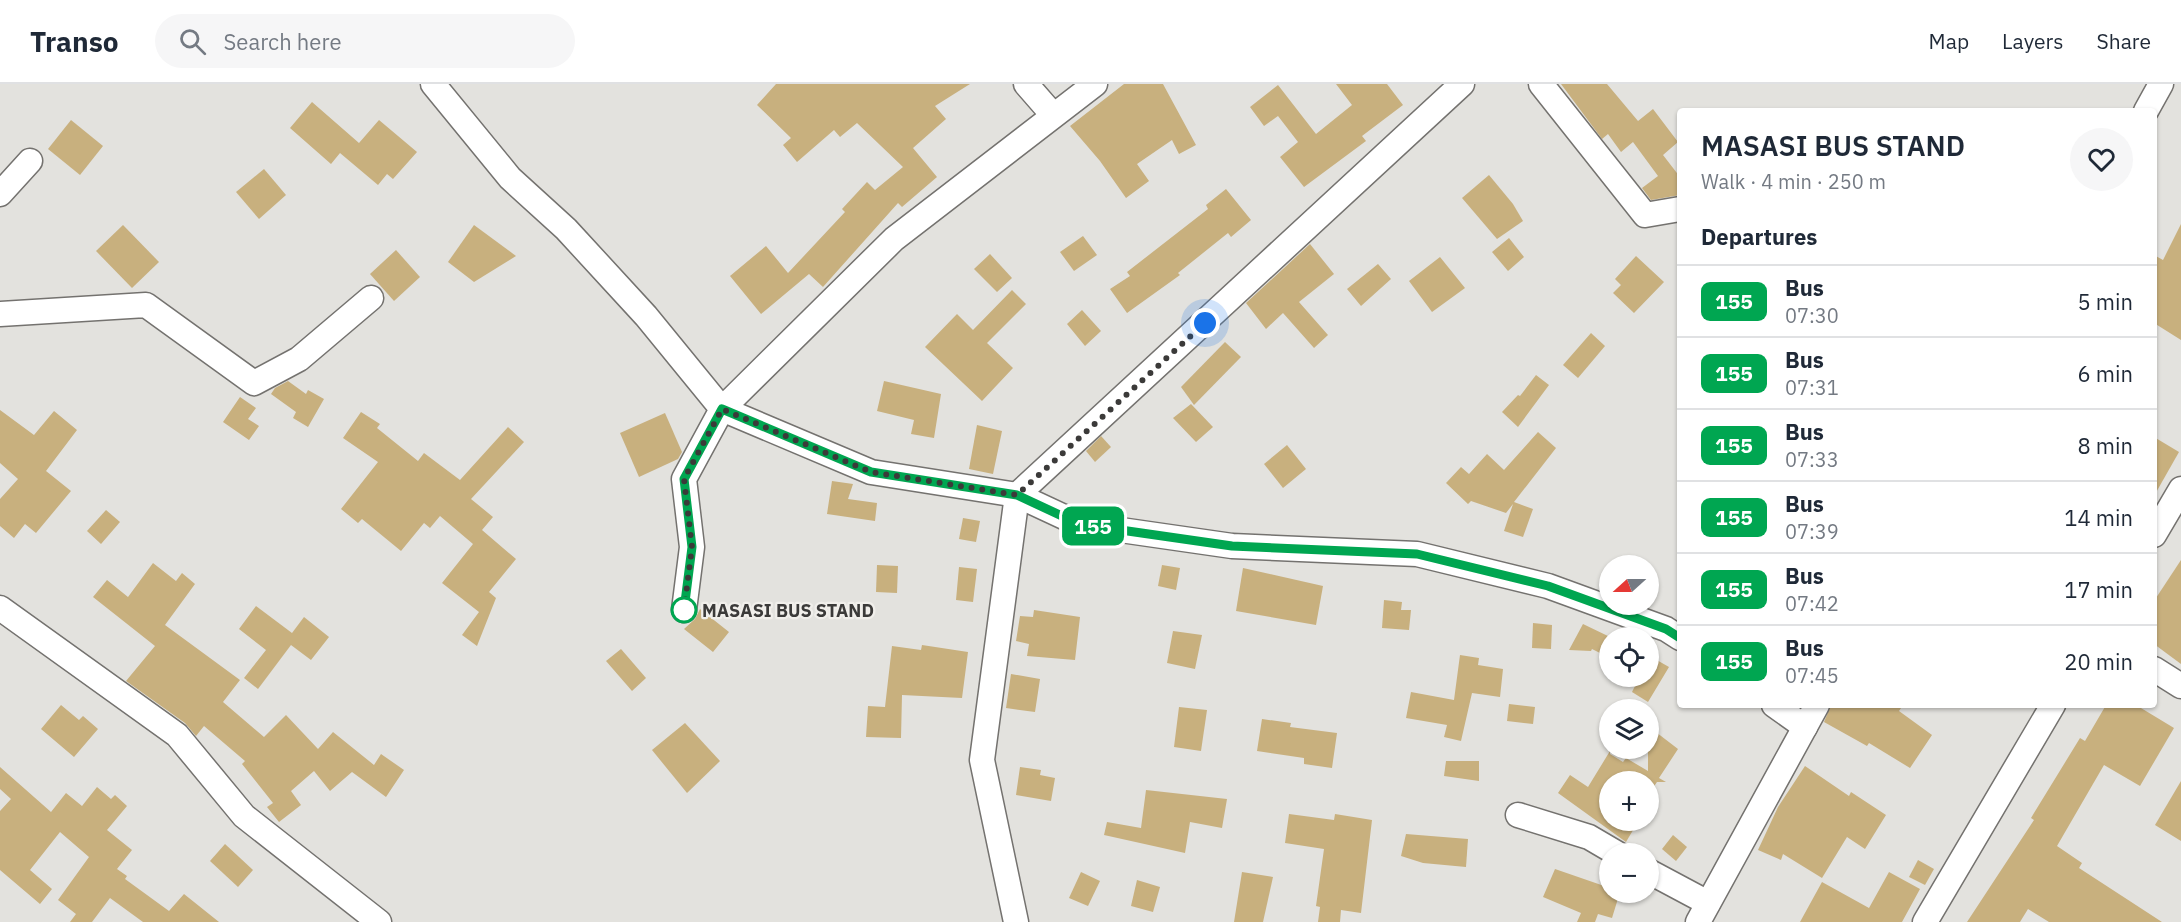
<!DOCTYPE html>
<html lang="en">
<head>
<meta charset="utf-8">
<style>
  :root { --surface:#fff; --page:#f6f6f7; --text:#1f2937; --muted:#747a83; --line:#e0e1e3 }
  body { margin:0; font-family:"IBM Plex Sans",sans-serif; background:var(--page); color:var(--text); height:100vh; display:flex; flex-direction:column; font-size:22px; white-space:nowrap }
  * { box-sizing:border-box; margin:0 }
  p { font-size:20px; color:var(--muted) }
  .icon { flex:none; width:33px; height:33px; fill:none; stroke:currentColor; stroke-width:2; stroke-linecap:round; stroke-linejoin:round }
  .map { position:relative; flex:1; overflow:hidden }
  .sheet { position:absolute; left:1677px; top:24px; width:480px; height:600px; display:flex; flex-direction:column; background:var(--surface); border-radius:6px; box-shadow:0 2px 4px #0004 }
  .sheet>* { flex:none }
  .badge { padding:0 12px; border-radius:9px; font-size:21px; line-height:39px }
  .needle { width:39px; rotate:249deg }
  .buttons { position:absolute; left:1599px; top:471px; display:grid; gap:12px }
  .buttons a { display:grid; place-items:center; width:60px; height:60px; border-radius:50%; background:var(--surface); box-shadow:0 2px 4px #0004; font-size:30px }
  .you { position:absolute; width:30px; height:30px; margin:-15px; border:4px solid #fff; border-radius:50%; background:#1a73e8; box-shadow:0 0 0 9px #1a73e833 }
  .map>.badge { position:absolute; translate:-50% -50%; box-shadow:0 0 0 3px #fff }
  h2 { padding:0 24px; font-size:22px; line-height:54px }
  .round { display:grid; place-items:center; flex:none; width:63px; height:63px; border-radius:32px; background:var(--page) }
  .headline { display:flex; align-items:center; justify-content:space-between; height:102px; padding:0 24px }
  h1 { font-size:28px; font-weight:600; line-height:45px }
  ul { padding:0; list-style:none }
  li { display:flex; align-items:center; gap:18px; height:72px; padding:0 24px; border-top:2px solid var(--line) }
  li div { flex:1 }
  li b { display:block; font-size:22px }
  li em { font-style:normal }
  li .badge { min-width:66px; font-weight:700; text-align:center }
  header { display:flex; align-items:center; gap:36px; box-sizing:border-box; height:84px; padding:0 30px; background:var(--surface); border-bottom:2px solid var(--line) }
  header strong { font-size:28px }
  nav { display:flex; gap:33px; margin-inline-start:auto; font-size:21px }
  .search { width:420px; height:54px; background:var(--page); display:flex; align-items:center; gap:15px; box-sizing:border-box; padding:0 21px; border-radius:33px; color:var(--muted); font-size:22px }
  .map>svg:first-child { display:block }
  .building { fill:#c8b07e }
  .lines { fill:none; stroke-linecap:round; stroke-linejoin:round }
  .minor-casing { stroke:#74726f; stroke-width:27 }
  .minor { stroke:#fff; stroke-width:24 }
  .line-casing { stroke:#fff; stroke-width:14 }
  .line { stroke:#00a651; stroke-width:9 }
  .walk { stroke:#3b3a39; stroke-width:6; stroke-dasharray:0 10.8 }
  .stop-dot { fill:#fff; stroke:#00a651; stroke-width:3 }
  .labels { text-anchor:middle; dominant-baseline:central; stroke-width:4.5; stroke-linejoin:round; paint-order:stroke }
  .stop-label { font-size:18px; font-weight:bold; fill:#3b3a39; stroke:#f1efeb; text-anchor:start }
</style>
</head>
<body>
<header>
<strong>Transo</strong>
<div class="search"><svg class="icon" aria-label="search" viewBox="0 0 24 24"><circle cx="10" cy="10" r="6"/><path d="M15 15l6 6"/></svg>Search here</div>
<nav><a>Map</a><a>Layers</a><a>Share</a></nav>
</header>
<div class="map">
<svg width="2181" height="838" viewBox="0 0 2181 838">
  <rect width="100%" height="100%" fill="#e3e2de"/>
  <!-- building -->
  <g class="building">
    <path d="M 776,0 L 970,0 L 935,22 L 946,35 L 913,64 L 937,93 L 902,123 L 898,119 L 823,203 L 809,190 L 761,230 L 730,192 L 766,162 L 788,189 L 845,128 L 842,125 L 867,98 L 875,106 L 903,83 L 857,39 L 840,53 L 834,46 L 797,78 L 783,61 L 791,54 L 757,21 Z"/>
    <path d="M 1124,0 L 1163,0 L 1196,61 L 1179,70 L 1172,56 L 1137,80 L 1149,97 L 1126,114 L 1100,77 L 1070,42 Z"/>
    <path d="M 1336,0 L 1387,0 L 1403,21 L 1362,52 L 1366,57 L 1304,103 L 1280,73 L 1298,58 L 1278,32 L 1264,42 L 1250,23 L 1278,1 L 1316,50 L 1352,21 Z"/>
    <path d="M 1561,0 L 1607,0 L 1638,37 L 1653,25 L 1678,58 L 1663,71 L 1680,93 L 1680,111 L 1651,116 L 1642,104 L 1658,92 L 1633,58 L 1621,68 L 1608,50 L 1602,55 Z"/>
    <path d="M 312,18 L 359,59 L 379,36 L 417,68 L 393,95 L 387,90 L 378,101 L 340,69 L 331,80 L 290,44 Z"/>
    <path d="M 71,36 L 103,62 L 80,91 L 48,65 Z"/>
    <path d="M 264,85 L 286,111 L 259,135 L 236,108 Z"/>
    <path d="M 1489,91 L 1513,120 L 1523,137 L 1497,155 L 1462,114 Z"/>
    <path d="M 1226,105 L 1251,136 L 1231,153 L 1228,149 L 1178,189 L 1180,191 L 1127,229 L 1110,205 L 1130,192 L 1127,188 L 1208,125 L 1206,121 Z"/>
    <path d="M 2181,140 L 2181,256 L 2154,239 L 2154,171 L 2163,176 Z"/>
    <path d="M 123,141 L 159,178 L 132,204 L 96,167 Z"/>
    <path d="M 474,141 L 516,172 L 474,198 L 448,178 Z"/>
    <path d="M 1083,152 L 1097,171 L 1074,187 L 1060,168 Z"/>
    <path d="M 1509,154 L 1524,173 L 1508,187 L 1492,168 Z"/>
    <path d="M 1310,160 L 1334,190 L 1299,218 L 1328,251 L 1314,264 L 1283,229 L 1266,245 L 1246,219 Z"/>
    <path d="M 396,166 L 420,193 L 394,217 L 370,190 Z"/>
    <path d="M 990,170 L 1012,194 L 997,208 L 974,185 Z"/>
    <path d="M 1636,172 L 1664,198 L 1634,229 L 1613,209 L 1621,201 L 1615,195 Z"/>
    <path d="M 1440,173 L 1465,204 L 1432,228 L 1409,197 Z"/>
    <path d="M 1378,180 L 1391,195 L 1361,222 L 1347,205 Z"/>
    <path d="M 1012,206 L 1026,220 L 987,259 L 1013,284 L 982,317 L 925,263 L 957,230 L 973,246 Z"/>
    <path d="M 1082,226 L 1101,247 L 1085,262 L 1067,240 Z"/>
    <path d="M 1591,249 L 1605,262 L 1578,294 L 1563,281 Z"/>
    <path d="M 1225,258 L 1241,273 L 1194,321 L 1181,303 Z"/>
    <path d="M 1536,291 L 1549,301 L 1518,343 L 1502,328 L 1518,311 L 1520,312 Z"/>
    <path d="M 288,297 L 306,310 L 308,306 L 324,315 L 308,343 L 293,334 L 296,328 L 271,310 L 275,304 Z"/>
    <path d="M 884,297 L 941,310 L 934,354 L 911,350 L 914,336 L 877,327 Z"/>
    <path d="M 240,313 L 256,324 L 248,335 L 259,342 L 249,356 L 223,338 Z"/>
    <path d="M 1191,320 L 1213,343 L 1196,358 L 1173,334 Z"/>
    <path d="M 0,326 L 34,351 L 54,327 L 77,346 L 46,387 L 71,407 L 36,449 L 25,440 L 14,454 L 0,442 L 0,415 L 18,395 L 0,379 Z"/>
    <path d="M 361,328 L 380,340 L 377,344 L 418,377 L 424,369 L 460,396 L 508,343 L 524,358 L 471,415 L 493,433 L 482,446 L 516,475 L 489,508 L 496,514 L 477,562 L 462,551 L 479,528 L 442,499 L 473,460 L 440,432 L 430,444 L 424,439 L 401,467 L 362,435 L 358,439 L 341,425 L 378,378 L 343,354 Z"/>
    <path d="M 665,329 L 682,368 L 678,375 L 639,393 L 620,349 Z"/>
    <path d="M 977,341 L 1002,347 L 993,390 L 969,385 Z"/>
    <path d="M 1538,348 L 1556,364 L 1514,418 L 1533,425 L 1523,453 L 1504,447 L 1513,420 L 1506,429 L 1471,417 L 1468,420 L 1446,399 L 1461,383 L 1469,390 L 1487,370 L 1504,386 Z"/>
    <path d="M 1101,352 L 1111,363 L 1095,378 L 1086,367 Z"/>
    <path d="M 2154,353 L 2179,368 L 2154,412 Z"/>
    <path d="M 1287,361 L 1306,385 L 1283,404 L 1264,380 Z"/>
    <path d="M 832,397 L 853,400 L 848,415 L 877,419 L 875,437 L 827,430 Z"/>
    <path d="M 106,426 L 120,438 L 101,460 L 87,447 Z"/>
    <path d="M 963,434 L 980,437 L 976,458 L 959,455 Z"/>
    <path d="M 2181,476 L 2181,580 L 2154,560 L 2154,517 Z"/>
    <path d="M 153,479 L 176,497 L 182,489 L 195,500 L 165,541 L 240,596 L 223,618 L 264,653 L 286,631 L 318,665 L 333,648 L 374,681 L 381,670 L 404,686 L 386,713 L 352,688 L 330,707 L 314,687 L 291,707 L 301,721 L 279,738 L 267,723 L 273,719 L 242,680 L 245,677 L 204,642 L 196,652 L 185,639 L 126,597 L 155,562 L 93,513 L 107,496 L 128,513 Z"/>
    <path d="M 877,481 L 898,482 L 897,509 L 876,508 Z"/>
    <path d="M 1162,481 L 1180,484 L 1176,506 L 1158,502 Z"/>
    <path d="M 959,483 L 977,485 L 973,518 L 956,516 Z"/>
    <path d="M 1243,484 L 1323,502 L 1316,541 L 1236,527 Z"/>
    <path d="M 1384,516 L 1402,518 L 1401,526 L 1411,526 L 1409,546 L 1382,544 Z"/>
    <path d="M 256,522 L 292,549 L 304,533 L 329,553 L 311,576 L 291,561 L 258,605 L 244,594 L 266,566 L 239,545 Z"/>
    <path d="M 700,525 L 729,548 L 713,568 L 684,545 L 695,535 Z"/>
    <path d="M 1034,526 L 1080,533 L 1075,576 L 1027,572 L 1029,560 L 1016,557 L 1020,532 L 1033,533 Z"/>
    <path d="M 1533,539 L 1552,541 L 1551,565 L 1532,564 Z"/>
    <path d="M 1583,540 L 1610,553 L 1610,574 L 1592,565 L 1591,567 L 1569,566 Z"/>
    <path d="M 1173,547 L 1202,551 L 1195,585 L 1167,579 Z"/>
    <path d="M 922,561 L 968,568 L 962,614 L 902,611 L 901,654 L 866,653 L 868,622 L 885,623 L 892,562 L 921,566 Z"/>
    <path d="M 621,565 L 646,594 L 632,607 L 606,577 Z"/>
    <path d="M 1460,571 L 1479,574 L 1478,581 L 1503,585 L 1500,613 L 1472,609 L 1461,657 L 1444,653 L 1447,641 L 1406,634 L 1411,608 L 1454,616 Z"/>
    <path d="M 1648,571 L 1669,583 L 1648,618 L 1632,608 L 1640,592 L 1648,592 Z"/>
    <path d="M 1011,590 L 1040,595 L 1035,628 L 1006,624 Z"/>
    <path d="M 1509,620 L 1535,623 L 1533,640 L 1507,637 Z"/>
    <path d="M 61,621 L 79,636 L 83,632 L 98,645 L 74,673 L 41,645 Z"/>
    <path d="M 1831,621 L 1903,621 L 1899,627 L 1932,651 L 1910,684 L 1869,659 L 1867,662 L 1824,638 Z"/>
    <path d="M 2106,621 L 2136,621 L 2174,644 L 2140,702 L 2104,681 L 2057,762 L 2082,779 L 2079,784 L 2162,838 L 2049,838 L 2028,825 L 2020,838 L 1967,838 L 2034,736 L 2031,734 L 2080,654 L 2085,657 Z"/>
    <path d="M 1179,623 L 1207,626 L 1201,667 L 1174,663 Z"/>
    <path d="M 1262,635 L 1291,639 L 1290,643 L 1337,649 L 1332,684 L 1304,680 L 1304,674 L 1257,667 Z"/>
    <path d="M 685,639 L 720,677 L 687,709 L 652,666 Z"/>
    <path d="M 1648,642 L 1678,665 L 1659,694 L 1666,698 L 1657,698 L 1648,711 L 1648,698 L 1610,698 L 1610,736 L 1639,736 L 1626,758 L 1558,709 L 1570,691 L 1588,703 L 1610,667 L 1610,670 L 1623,678 L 1626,674 L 1648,687 Z"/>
    <path d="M 1446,677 L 1479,677 L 1479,697 L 1444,692 Z"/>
    <path d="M 1805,682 L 1849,712 L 1851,708 L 1886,731 L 1865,765 L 1847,753 L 1822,794 L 1783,770 L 1781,776 L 1758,766 L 1778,723 Z"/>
    <path d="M 0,683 L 51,728 L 66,709 L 82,722 L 97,703 L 111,715 L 115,711 L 127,722 L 107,746 L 132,766 L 117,785 L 127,792 L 125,795 L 169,827 L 184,810 L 219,838 L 143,838 L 110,814 L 92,838 L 70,838 L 76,830 L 58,816 L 89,773 L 60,748 L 30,786 L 52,805 L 40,820 L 0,786 L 0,727 L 11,715 L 0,705 Z"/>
    <path d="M 1020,683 L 1041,686 L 1040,691 L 1055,694 L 1051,717 L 1016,711 Z"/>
    <path d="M 2181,697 L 2181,757 L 2155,741 Z"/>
    <path d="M 1146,706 L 1227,715 L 1222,744 L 1190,738 L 1185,769 L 1104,751 L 1107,738 L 1141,744 Z"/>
    <path d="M 1289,730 L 1334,736 L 1335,730 L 1372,736 L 1361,829 L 1341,826 L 1340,838 L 1318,838 L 1320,823 L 1316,822 L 1324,765 L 1285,759 Z"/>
    <path d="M 1406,750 L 1468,755 L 1466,783 L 1423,779 L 1401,772 Z"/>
    <path d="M 1673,751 L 1687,763 L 1676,777 L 1662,765 Z"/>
    <path d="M 225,760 L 253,786 L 238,803 L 210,777 Z"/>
    <path d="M 1918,776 L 1934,785 L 1925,801 L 1909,793 Z"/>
    <path d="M 1555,785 L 1610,804 L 1610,808 L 1620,808 L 1612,834 L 1598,830 L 1595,838 L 1577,838 L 1581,829 L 1543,813 Z"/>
    <path d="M 1081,788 L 1100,797 L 1088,822 L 1069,814 Z"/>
    <path d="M 1242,788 L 1273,793 L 1263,838 L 1234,838 Z"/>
    <path d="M 1889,788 L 1920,805 L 1902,838 L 1800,838 L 1822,798 L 1869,824 Z"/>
    <path d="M 1137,796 L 1160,803 L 1153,828 L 1131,822 Z"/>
  </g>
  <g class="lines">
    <!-- minor casing -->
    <g class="minor-casing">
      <g id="minor">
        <path d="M 433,0 L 510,94 L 566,145 L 646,232 L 722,325 L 684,395 L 692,463 L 684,526"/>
        <path d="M 1026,0 L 1053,31"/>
        <path d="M 1095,0 L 894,155 L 722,325 L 871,388 L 1017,411 L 1079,440 L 1232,462 L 1417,470 L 1548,502 L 1666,545 L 1680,554"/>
        <path d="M 1541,0 L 1645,131 L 1680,125"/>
        <path d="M 2146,27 L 2161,0"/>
        <path d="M 0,110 L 30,77"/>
        <path d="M 0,230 L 146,221 L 254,299 L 299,275 L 371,214"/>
        <path d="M 2154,451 L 2181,405"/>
        <path d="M 0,524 L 177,651 L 244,732 L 379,838"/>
        <path d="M 2154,585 L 2181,602"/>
        <path d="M 1774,621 L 1805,643"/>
        <path d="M 1518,731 L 1589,753 L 1618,770"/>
        <path d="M 1648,787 L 1708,819"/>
        <path d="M 1016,838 L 982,676 L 1017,411 L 1462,0"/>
        <path d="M 1698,838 L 1817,621"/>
        <path d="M 1925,838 L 2053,621"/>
      </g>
    </g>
    <!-- minor -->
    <use href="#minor" class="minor"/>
  </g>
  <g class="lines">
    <!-- line casing -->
    <g class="line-casing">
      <path id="line" d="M 684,526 L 692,463 L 684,395 L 722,325 L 871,388 L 1017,411 L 1079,440 L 1232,462 L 1417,470 L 1548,502 L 1666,545 L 1680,554"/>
    </g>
    <!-- line -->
    <use href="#line" class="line"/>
    <!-- walk -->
    <path class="walk" d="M 684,526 L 692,463 L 684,395 L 722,325 L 871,388 L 1017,411 L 1205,239"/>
  </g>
  <!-- markers -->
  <circle class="stop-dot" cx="684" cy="526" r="12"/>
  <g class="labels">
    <!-- stop labels -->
    <g class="stop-label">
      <text x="702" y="526">MASASI BUS STAND</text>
    </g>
  </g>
</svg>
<div class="buttons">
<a><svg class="needle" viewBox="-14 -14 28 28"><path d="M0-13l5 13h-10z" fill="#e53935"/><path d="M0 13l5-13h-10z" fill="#747a83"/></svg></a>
<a><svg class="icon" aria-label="locate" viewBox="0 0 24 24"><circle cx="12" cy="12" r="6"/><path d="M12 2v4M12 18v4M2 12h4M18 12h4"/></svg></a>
<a><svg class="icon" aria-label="layers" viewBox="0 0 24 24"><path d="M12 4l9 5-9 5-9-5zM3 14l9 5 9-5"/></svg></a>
<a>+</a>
<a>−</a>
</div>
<div class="you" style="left:1205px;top:239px"></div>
<b class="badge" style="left:1093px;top:442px;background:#00a651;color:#fff">155</b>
<section class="sheet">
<div class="headline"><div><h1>MASASI BUS STAND</h1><p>Walk · 4 min · 250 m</p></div><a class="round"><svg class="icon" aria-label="heart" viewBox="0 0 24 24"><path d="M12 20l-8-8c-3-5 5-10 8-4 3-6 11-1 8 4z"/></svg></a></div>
<h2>Departures</h2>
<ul>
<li><span class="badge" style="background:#00a651;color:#fff">155</span><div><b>Bus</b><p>07:30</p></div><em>5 min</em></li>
<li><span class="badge" style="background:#00a651;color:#fff">155</span><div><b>Bus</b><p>07:31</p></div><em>6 min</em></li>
<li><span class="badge" style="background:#00a651;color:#fff">155</span><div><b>Bus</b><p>07:33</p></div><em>8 min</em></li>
<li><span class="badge" style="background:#00a651;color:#fff">155</span><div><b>Bus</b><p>07:39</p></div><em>14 min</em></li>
<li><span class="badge" style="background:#00a651;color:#fff">155</span><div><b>Bus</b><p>07:42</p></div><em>17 min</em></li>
<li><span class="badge" style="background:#00a651;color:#fff">155</span><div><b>Bus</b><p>07:45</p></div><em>20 min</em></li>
</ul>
</section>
</div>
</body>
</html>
